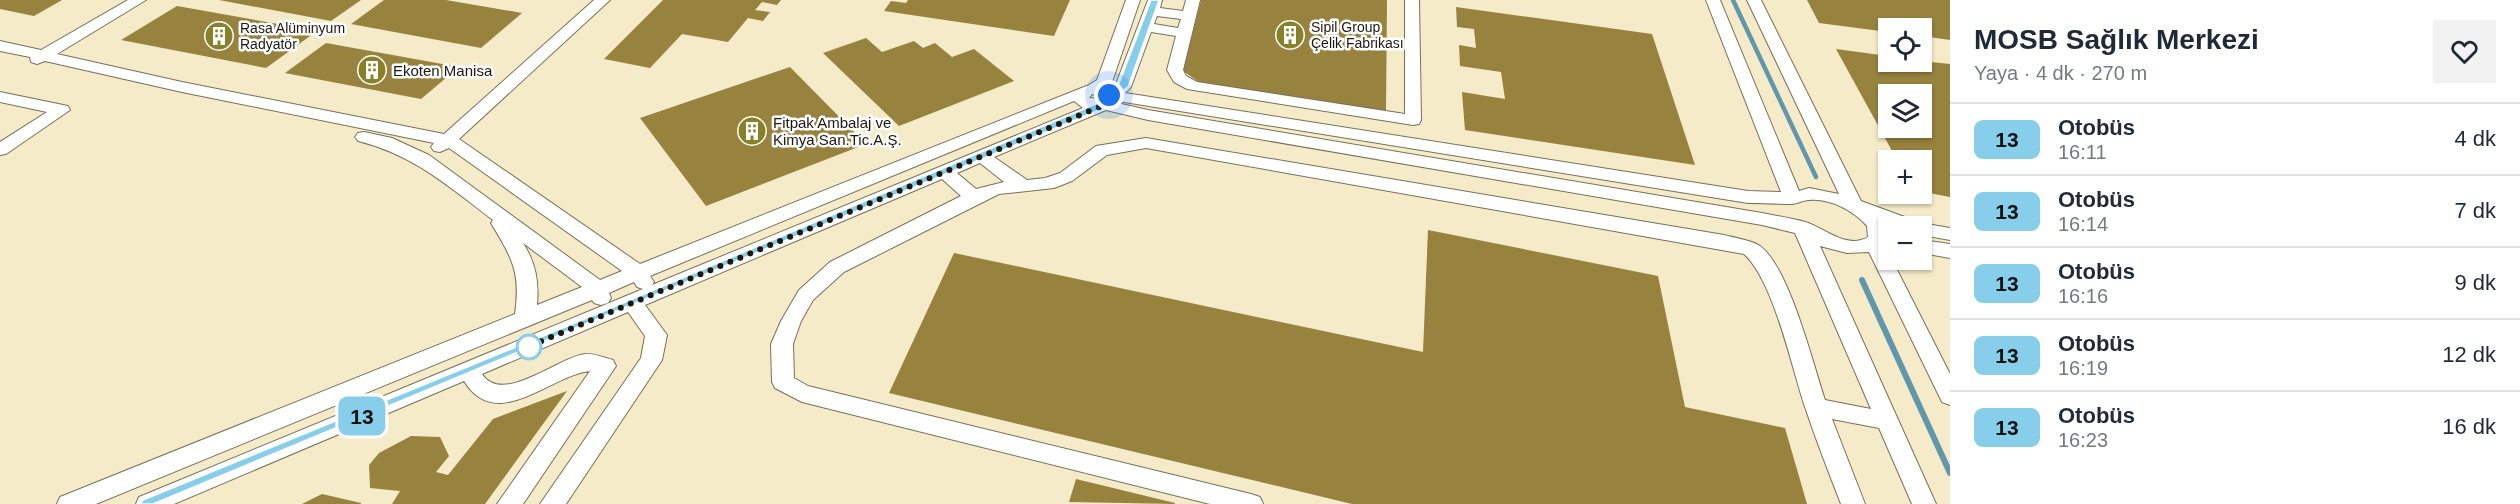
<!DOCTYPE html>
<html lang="tr">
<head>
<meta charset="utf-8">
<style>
  :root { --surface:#fff; --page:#f2f2f3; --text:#1f2937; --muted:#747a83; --line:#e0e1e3 }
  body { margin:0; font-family:Arial,sans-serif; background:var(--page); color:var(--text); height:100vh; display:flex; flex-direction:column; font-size:22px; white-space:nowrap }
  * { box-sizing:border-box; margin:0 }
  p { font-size:20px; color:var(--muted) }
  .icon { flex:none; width:33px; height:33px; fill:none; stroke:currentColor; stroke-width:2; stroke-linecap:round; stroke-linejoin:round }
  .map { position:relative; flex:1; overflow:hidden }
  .sheet { display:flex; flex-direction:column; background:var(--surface); width:570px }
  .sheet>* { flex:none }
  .badge { padding:0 12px; border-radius:9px; font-size:21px; line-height:39px }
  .tools { position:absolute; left:1878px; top:18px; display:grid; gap:12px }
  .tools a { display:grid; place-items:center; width:54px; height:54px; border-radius:0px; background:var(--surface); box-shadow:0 2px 4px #0004; font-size:30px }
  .you { position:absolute; width:30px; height:30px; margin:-15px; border:4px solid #fff; border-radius:50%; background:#1a73e8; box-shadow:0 0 0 9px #1a73e833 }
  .map>.badge { position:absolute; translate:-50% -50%; box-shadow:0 0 0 3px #fff }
  .round { display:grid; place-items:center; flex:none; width:63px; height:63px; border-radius:0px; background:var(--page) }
  .head { display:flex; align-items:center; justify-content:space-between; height:102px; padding:0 24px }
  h1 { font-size:28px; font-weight:700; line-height:45px }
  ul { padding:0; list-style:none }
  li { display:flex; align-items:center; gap:18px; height:72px; padding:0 24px; border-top:2px solid var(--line) }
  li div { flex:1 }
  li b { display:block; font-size:22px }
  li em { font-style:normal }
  li .badge { min-width:66px; font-weight:700; text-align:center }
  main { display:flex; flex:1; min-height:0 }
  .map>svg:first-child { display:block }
  .built { fill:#f6ebc8; fill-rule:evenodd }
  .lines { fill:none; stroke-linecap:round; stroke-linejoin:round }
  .stream-far1 { stroke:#6197ac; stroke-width:4.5 }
  .stream { stroke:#6197ac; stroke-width:6 }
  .building { fill:#97823e; fill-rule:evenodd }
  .minor-casing { stroke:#787058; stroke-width:2 }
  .minor { fill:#fff; fill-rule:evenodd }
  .line { fill:#87ceeb; stroke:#fff; stroke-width:1.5 }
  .walk { stroke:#1c180f; stroke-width:6; stroke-dasharray:0 10.8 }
  .stop-dot { fill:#fff; stroke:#87ceeb; stroke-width:3 }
  .labels { text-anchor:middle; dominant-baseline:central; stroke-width:5; stroke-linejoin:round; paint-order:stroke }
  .far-poi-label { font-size:14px; fill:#1c180f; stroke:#fff; text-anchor:start }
  .poi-label { font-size:15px; fill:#1c180f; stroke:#fff; text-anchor:start }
</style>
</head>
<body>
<main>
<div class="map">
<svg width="1950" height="504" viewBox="0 0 1950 504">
  <rect width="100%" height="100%" fill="#fef9e8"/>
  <!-- built -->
  <path class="built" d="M 0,0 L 1950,0 L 1950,504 L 0,504 ZM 1888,28 L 1922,28 L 1922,62 L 1888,62 ZM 1888,94 L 1922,94 L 1922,128 L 1888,128 ZM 1888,160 L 1922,160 L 1922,194 L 1888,194 ZM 1888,226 L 1922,226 L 1922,260 L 1888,260 Z"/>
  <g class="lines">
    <!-- stream-far1 -->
    <path class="stream-far1" d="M 1733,0 L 1816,177"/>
    <!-- stream -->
    <path class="stream" d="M 1862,280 L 1950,473"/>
  </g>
  <!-- building -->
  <g class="building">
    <path d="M 0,0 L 62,0 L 34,16 L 0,9 Z"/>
    <path d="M 219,0 L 361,0 L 331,21 Z"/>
    <path d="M 384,0 L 446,0 L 522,13 L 481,48 L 351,24 Z"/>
    <path d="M 663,0 L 781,0 L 777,5 L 762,2 L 755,10 L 770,12 L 763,21 L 748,18 L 728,42 L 682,34 L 650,68 L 604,59 Z"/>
    <path d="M 908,0 L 1070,0 L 1054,36 L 884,11 L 891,1 L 906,3 Z"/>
    <path d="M 1201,0 L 1387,0 L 1386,111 L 1199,82 L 1183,71 Z"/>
    <path d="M 1807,0 L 1950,0 L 1950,40 L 1922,36 L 1922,28 L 1888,28 L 1888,32 L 1819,23 Z"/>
    <path d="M 177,6 L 317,31 L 266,68 L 121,40 Z"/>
    <path d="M 1456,7 L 1652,34 L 1695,165 L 1465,130 L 1462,92 L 1505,99 L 1501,72 L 1460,66 L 1459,45 L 1476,48 L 1474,29 L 1457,27 Z"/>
    <path d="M 866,38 L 882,52 L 914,41 L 923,48 L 935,43 L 952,57 L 974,49 L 1014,81 L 899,126 L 823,53 Z"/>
    <path d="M 326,43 L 459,67 L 421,99 L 285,73 Z"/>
    <path d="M 1836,49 L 1888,56 L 1888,62 L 1922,61 L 1950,64 L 1950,197 L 1934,194 L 1922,188 L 1922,160 L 1897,160 ZM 1888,94 L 1922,94 L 1922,128 L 1888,128 Z"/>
    <path d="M 790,67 L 866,144 L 706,206 L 640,118 Z"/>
    <path d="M 1428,230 L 1658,276 L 1685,407 L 1785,428 L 1807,504 L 1352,504 L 889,393 L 954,253 L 1423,352 Z"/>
    <path d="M 567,391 L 485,504 L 392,504 L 400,491 L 370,488 L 369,465 L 379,453 L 411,436 L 440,437 L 449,456 L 436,472 L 448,475 L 493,419 Z"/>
    <path d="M 1076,479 L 1175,503 L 1175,504 L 1069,502 Z"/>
    <path d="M 322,494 L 361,503 L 361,504 L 302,504 Z"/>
  </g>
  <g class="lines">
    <!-- minor casing -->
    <g class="minor-casing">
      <g id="minor">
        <path d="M 128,0 L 146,0 L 57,54 L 182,82 L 444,134 L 594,0 L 610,0 L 459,139 L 640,264 L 1089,85 L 1097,80 L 1126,0 L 1140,0 L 1112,82 L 1107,87 L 1109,88 L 1116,84 L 1148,0 L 1162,0 L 1160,8 L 1183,11 L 1186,0 L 1200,0 L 1183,70 L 1186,76 L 1197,82 L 1405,114 L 1405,0 L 1419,0 L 1421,120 L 1419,124 L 1413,125 L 1187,89 L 1174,82 L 1167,70 L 1176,36 L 1151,32 L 1131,87 L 1125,93 L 1748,191 L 1781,192 L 1706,0 L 1720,0 L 1799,191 L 1809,188 L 1839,194 L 1747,0 L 1761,0 L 1861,201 L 1921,223 L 1950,228 L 1950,240 L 1922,235 L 1922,226 L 1896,226 L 1884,222 L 1888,232 L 1888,260 L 1892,260 L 1950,374 L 1950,405 L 1942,402 L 1869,252 L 1847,253 L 1820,246 L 1936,504 L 1912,504 L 1879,428 L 1832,419 L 1865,504 L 1841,504 C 1828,471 1815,437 1804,404 C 1791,364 1773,280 1744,254 L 1146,148 L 1107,155 L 1072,181 L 1054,188 L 999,194 L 844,272 L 813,300 L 801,321 L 793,344 L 794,378 L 808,386 L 1251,494 L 1260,497 L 1263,504 L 1210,504 L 802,402 L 775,388 L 772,382 L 771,344 L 781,321 L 799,290 L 830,262 L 961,196 L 942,179 L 645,305 L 667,335 L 662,360 L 566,504 L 540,504 L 641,358 L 645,336 L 628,312 L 482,374 C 503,406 558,357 585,354 C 593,353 605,358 613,360 L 616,366 L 523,504 L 497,504 L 590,371 C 551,375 496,434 464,381 L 174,504 L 136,504 L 139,497 L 643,289 L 637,287 L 634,282 L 609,293 L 611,298 L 608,303 L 601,305 L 594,303 L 592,300 L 96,504 L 57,504 L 60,497 L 515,314 C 521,272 512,258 491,223 L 493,220 C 448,186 414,155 358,141 L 355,137 L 358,133 L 364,132 L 392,138 L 429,155 L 600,280 L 622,271 L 449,148 L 440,152 L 434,151 L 431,147 L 434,143 L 182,92 L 45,61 L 37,64 L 31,62 L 30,57 L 0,51 L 0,41 L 41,50 ZM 1157,16 L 1181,19 L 1178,28 L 1154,24 ZM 1092,94 L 1100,96 L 1101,99 L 1089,98 ZM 1074,101 L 1083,108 L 652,285 L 654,282 L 650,276 ZM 1118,101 L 1748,203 C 1762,203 1776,204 1791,204 C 1797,204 1803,200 1809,200 C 1830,198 1854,211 1867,226 L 1868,237 C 1846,250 1824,227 1805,222 C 1791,218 1776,216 1762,213 L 1148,110 L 1117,103 ZM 1106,110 L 1148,120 L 1762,225 L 1795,233 L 1871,409 L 1825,400 C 1813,364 1789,267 1760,246 C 1751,240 1735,238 1724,235 L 1146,138 L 1096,146 L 1060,173 L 1045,178 L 1027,180 L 994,157 ZM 980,163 L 1004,182 L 976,189 L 957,173 ZM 523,243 L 582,287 L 537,305 C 539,282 536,263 523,243 Z"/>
        <path d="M 0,92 L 68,106 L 70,110 L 6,154 L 0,155 L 0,142 L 47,112 L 0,102 Z"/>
        <path d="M 1922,240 L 1950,244 L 1950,258 L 1922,253 Z"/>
      </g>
    </g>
    <!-- minor -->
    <use href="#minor" class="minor"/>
  </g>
  <!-- line -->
  <path class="line" d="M 1151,0 L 1159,0 L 1128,87 L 1114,96 L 1111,105 L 153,504 L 140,504 L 143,500 L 604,311 L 1103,101 L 1106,93 L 1118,86 Z"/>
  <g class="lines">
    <!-- walk -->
    <path class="walk" d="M 529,347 L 525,348 L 1104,105 L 1110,101 L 1109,95"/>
  </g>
  <!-- icons -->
  <defs>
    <g id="building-disc" transform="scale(1.5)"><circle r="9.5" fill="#898129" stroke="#fff"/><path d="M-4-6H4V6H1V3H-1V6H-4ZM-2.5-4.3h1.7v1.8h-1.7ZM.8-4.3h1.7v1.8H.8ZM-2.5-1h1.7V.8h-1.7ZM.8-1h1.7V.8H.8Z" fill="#fff"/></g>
  </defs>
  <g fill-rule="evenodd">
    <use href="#building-disc" x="1290" y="35"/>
    <use href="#building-disc" x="219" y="36"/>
    <use href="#building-disc" x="372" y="70"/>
    <use href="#building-disc" x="752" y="131"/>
  </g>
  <!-- markers -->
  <circle class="stop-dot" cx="529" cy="347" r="12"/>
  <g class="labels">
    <!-- far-poi labels -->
    <g class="far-poi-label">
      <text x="1311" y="27">Sipil Group<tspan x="1311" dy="16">Çelik Fabrikası</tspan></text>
      <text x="240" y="28">Rasa Alüminyum<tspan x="240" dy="16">Radyatör</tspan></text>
    </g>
    <!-- poi labels -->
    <g class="poi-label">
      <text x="393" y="70">Ekoten Manisa</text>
      <text x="773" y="122">Fitpak Ambalaj ve<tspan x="773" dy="17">Kimya San.Tic.A.Ş.</tspan></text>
    </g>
  </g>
</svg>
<div class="tools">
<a><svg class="icon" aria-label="locate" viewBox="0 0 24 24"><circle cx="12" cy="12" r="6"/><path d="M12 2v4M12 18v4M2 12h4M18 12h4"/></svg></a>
<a><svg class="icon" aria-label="layers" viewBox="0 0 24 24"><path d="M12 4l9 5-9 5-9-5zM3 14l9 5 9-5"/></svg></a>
<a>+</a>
<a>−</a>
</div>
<div class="you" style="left:1109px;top:95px"></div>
<b class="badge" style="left:362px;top:416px;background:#87ceeb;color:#111">13</b>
</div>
<section class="sheet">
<div class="head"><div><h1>MOSB Sağlık Merkezi</h1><p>Yaya · 4 dk · 270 m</p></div><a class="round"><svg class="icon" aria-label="heart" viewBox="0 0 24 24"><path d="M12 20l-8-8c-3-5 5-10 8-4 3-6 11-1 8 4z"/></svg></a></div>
<ul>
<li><span class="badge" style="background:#87ceeb;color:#111">13</span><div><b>Otobüs</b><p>16:11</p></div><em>4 dk</em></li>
<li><span class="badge" style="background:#87ceeb;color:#111">13</span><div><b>Otobüs</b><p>16:14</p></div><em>7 dk</em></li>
<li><span class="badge" style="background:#87ceeb;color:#111">13</span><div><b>Otobüs</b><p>16:16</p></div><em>9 dk</em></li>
<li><span class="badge" style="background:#87ceeb;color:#111">13</span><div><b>Otobüs</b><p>16:19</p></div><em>12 dk</em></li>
<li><span class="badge" style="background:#87ceeb;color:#111">13</span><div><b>Otobüs</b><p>16:23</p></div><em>16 dk</em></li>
</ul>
</section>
</main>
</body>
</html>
